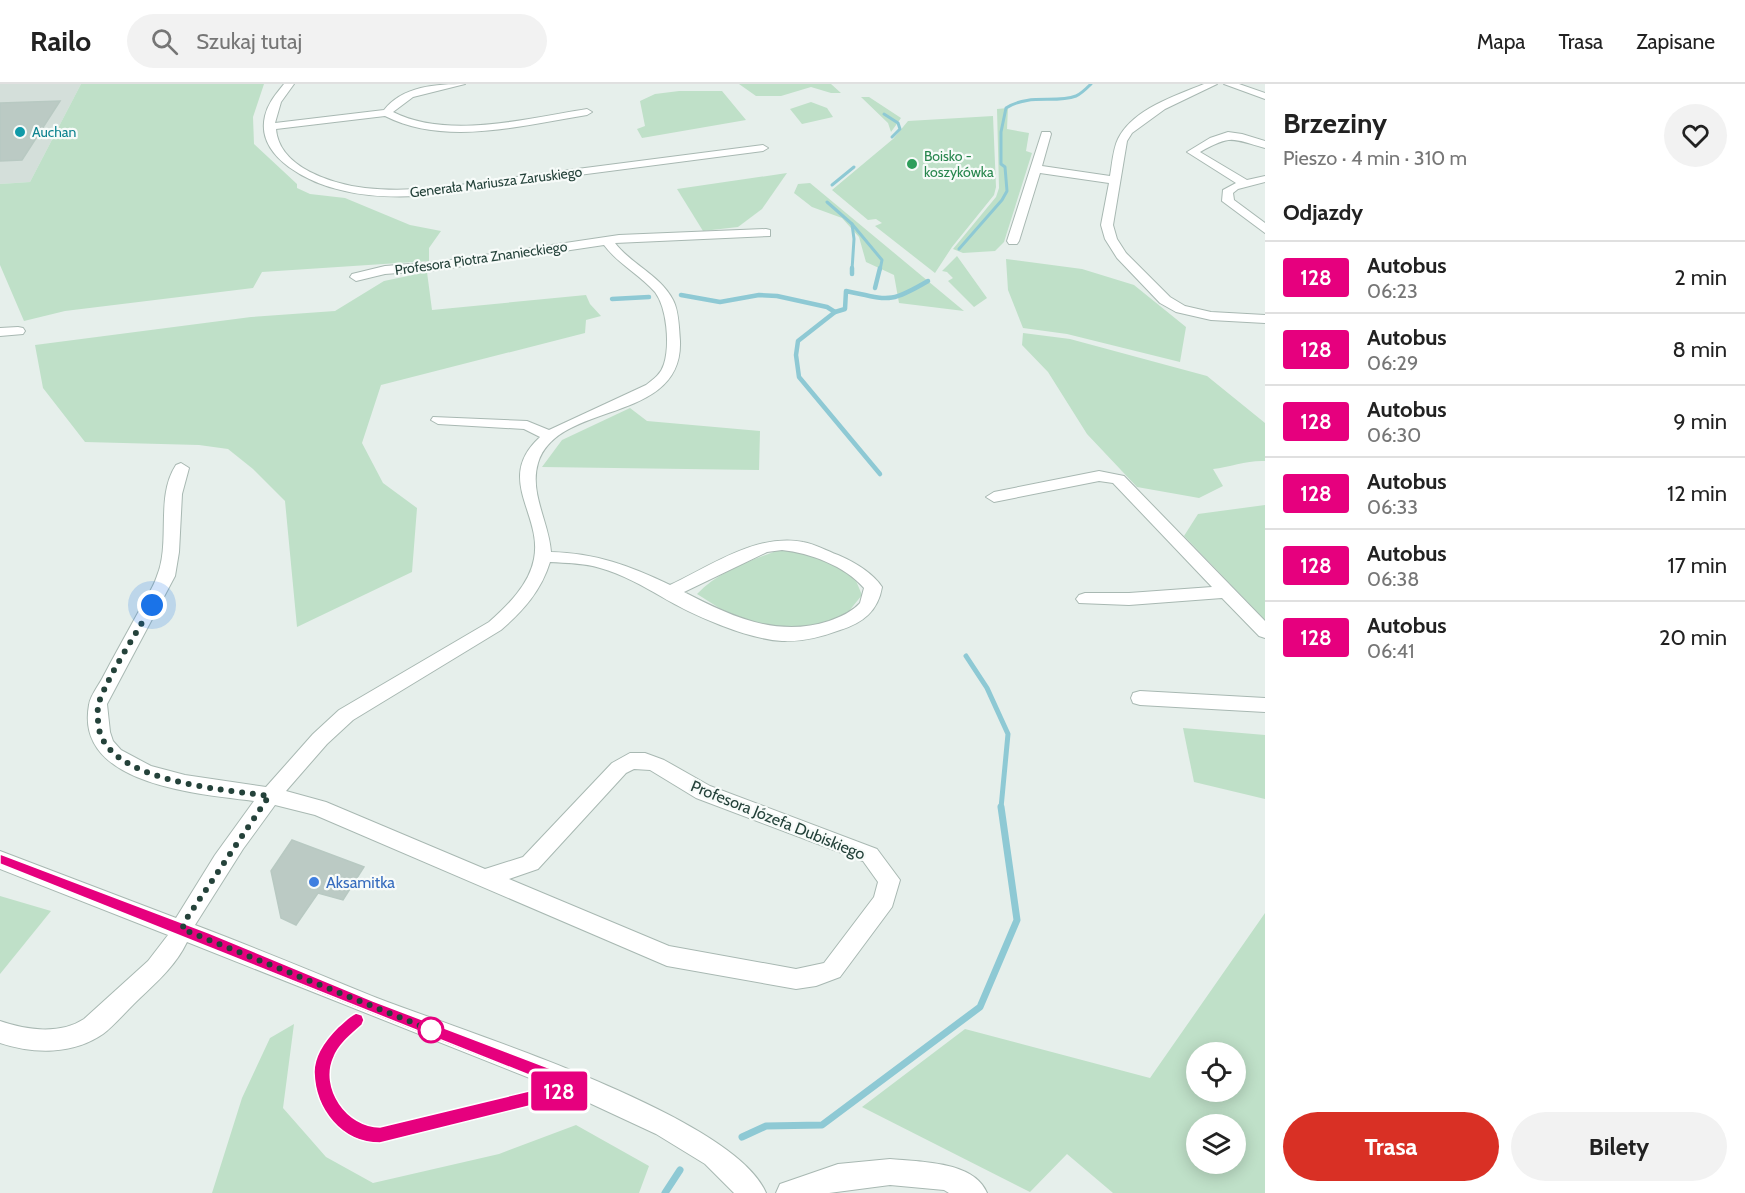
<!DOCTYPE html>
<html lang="pl">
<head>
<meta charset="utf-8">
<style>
  :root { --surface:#fff; --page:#f2f2f2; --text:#222; --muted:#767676; --line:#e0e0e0; --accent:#d93025 }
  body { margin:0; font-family:Cabin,sans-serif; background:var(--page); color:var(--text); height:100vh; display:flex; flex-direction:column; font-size:22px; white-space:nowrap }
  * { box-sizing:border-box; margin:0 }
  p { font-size:20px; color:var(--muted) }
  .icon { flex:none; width:33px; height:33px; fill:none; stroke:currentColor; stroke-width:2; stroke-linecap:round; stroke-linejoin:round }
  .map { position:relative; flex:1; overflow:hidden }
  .panel { display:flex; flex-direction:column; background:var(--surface); width:480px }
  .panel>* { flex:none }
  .badge { padding:0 12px; border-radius:4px; font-size:21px; line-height:39px }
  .buttons { position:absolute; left:1186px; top:958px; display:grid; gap:12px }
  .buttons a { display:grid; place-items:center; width:60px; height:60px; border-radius:50%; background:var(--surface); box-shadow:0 3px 15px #0003; font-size:30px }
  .you { position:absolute; width:30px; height:30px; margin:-15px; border:4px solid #fff; border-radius:50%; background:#1a73e8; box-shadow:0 0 0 9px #1a73e833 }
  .map>.badge { position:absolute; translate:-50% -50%; box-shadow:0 0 0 3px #fff }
  h2 { padding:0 18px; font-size:22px; line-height:54px }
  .round { display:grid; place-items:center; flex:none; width:63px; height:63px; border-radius:32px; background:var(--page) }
  .overview { display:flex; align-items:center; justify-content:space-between; height:102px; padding:0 18px }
  h1 { font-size:28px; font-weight:700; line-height:45px }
  .primary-button { display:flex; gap:12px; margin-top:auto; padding:12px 18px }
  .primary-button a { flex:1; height:69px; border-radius:36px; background:var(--accent); color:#fff; font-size:24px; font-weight:700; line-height:69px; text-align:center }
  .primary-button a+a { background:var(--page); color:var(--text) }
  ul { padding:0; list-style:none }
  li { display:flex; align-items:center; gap:18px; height:72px; padding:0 18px; border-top:2px solid var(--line) }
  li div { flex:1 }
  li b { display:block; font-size:22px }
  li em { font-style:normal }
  li .badge { min-width:66px; font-weight:700; text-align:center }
  header { display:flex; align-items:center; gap:36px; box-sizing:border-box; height:84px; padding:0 30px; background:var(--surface); border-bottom:2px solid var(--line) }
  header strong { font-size:28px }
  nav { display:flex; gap:33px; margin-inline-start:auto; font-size:21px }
  .search { width:420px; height:54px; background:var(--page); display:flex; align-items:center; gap:15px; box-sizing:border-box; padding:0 21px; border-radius:33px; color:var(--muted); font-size:22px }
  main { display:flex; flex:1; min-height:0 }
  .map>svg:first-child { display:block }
  .built { fill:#d4dfda }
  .green { fill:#bfe0c8; fill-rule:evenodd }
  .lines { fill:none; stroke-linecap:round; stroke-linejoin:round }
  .stream-far3 { stroke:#8ec9d4; stroke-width:3 }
  .stream-far2 { stroke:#8ec9d4; stroke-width:4.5 }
  .stream-far1 { stroke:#8ec9d4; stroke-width:5 }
  .stream { stroke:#8ec9d4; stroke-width:7 }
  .building { fill:#bbcac4; stroke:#b8c9c2; stroke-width:1.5 }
  .minor-casing { stroke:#a8b8b2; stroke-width:2 }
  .minor { fill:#fff; fill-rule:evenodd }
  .line { fill:#e6007e; stroke:#fff; stroke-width:1.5 }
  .walk { stroke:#24423a; stroke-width:6; stroke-dasharray:0 10.8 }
  .culture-dot { fill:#0f9aa8; stroke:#f7fbf9; stroke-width:2 }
  .leisure-dot { fill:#2e9e5b; stroke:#f7fbf9; stroke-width:2 }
  .shop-dot { fill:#3f7fe0; stroke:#f7fbf9; stroke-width:2 }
  .stop-dot { fill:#fff; stroke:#e6007e; stroke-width:3 }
  .labels { text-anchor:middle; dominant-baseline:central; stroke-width:4.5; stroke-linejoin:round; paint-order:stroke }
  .far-culture-label { font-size:14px; fill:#0d838f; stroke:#f7fbf9; text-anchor:start }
  .far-leisure-label { font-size:14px; fill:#27864d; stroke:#f7fbf9; text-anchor:start }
  .far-street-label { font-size:14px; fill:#24423a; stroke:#f7fbf9 }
  .street-label { font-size:16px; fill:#24423a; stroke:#f7fbf9 }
  .shop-label { font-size:16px; fill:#366cbe; stroke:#f7fbf9; text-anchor:start }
</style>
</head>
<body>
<header>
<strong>Railo</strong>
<div class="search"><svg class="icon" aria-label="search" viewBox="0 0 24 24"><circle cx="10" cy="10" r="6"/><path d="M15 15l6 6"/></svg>Szukaj tutaj</div>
<nav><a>Mapa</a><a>Trasa</a><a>Zapisane</a></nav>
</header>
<main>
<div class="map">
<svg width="1265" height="1109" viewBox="0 0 1265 1109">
  <rect width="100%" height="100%" fill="#e6efeb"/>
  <!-- built -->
  <path class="built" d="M 0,0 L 81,0 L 30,98 L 0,100 Z"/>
  <!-- green -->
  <g class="green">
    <path d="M 81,0 L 264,0 L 253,33 L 254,60 L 297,100 L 297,104 L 310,110 L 345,114 L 410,141 L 441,147 L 429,164 L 429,177 L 262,188 L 253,204 L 65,227 L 24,237 L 0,181 L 0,100 L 30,98 Z"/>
    <path d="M 739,0 L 831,0 L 841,9 L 831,9 L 811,3 L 781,12 L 756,12 Z"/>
    <path d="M 679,7 L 722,7 L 746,36 L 642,54 L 637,45 L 645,42 L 640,17 L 655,10 Z"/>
    <path d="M 861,13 L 869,13 L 901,34 L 891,48 L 888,39 Z"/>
    <path d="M 811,18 L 827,24 L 833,33 L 802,40 L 790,25 Z"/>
    <path d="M 1008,24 L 1007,45 L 1029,49 L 1026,67 L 1032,69 L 1004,158 L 995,167 L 963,169 L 953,165 L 996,113 L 999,104 L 997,25 Z"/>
    <path d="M 993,32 L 996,103 L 994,111 L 952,163 L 935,189 L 875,142 L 882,139 L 876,135 L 868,136 L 832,106 L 893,55 L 908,37 Z"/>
    <path d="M 787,89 L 762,125 L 738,143 L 703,147 L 677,105 Z"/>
    <path d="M 810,99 L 964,227 L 899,219 L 894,191 L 866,178 L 859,153 L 842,134 L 812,123 L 794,109 L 798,100 Z"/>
    <path d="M 957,172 L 987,214 L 974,223 L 948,197 L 953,194 L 947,188 L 942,187 Z"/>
    <path d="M 1006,175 L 1082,185 L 1134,201 L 1186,243 L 1180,278 L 1067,250 L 1023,244 L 1008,206 Z"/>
    <path d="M 427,188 L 432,226 L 586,211 L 590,220 L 601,232 L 586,236 L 585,249 L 381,301 L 362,359 L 383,399 L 417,424 L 412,488 L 297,543 L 285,417 L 253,385 L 228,365 L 199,361 L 85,358 L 43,304 L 35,261 L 251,233 L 335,227 L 384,197 Z"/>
    <path d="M 1023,249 L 1070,255 L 1207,292 L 1265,339 L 1265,377 C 1248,376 1230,383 1213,385 L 1223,402 L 1199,414 L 1137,403 L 1087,350 L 1048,288 L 1022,261 Z"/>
    <path d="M 630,324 L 647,337 L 760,347 L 759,386 L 542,383 L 562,356 Z"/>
    <path d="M 1265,421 L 1265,536 L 1184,452 L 1198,430 Z"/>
    <path d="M 776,467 L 796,467 L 827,478 L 854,492 L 862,511 L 845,532 L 794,548 L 735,534 L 697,510 C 718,488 747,478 776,467 Z"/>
    <path d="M 1183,644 L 1265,651 L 1265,715 L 1194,698 Z"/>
    <path d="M 0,812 L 51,827 L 0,890 Z"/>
    <path d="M 1265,829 L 1265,1109 L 1113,1109 L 1067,1070 L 1030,1108 L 862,1023 L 965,945 L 1150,994 ZM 1197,969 L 1236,969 L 1236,1008 L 1197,1008 ZM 1197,1041 L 1236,1041 L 1236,1080 L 1197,1080 Z"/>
    <path d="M 294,940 L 283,1024 L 326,1073 L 373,1099 L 499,1070 L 576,1041 L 649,1082 L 639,1109 L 212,1109 L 242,1014 L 270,954 Z"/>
  </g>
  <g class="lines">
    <!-- stream-far3 -->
    <g class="stream-far3">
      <path d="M 884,30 L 898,39 L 900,45 L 892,53"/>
      <path d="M 832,101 L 854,83"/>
      <path d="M 827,118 L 852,140 L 882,176 L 880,186"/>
      <path d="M 852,140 L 854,155 L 852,186"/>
      <path d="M 959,165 L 1002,116 L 1007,107 L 1005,83 L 1001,80 L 1001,48 L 1006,24 C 1030,9 1055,20 1076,12 C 1081,10 1087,4 1091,0"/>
    </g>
    <!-- stream-far2 -->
    <g class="stream-far2">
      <path d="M 852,190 L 852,184"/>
      <path d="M 875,204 L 880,184"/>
      <path d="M 681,211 L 720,218 L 759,211 L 777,212 L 827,223 L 835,228"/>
      <path d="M 612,215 L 649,213"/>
      <path d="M 880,390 L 799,293 L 796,271 L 798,257 L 835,228 L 845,225 L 846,207 C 889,216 889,220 928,197"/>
    </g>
    <!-- stream-far1 -->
    <path class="stream-far1" d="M 966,572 L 987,604 L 1008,650 L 1001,724"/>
    <!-- stream -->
    <g class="stream">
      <path d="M 742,1053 L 766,1042 L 822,1041 L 980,923 L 1017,836 L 1001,723"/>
      <path d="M 665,1109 L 680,1086"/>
    </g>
  </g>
  <!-- building -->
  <g class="building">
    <path d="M 60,17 L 22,76 L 0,77 L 0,19 Z"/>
    <path d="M 292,756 L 364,783 L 343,816 L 318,809 L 296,841 L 281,834 L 271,787 Z"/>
  </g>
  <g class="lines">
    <!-- minor casing -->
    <g class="minor-casing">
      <g id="minor">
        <path d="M 284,0 L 294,0 L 281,18 L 275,39 L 384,26 C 403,2 436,0 465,0 L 413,13 L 393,28 C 448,56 529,34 587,25 L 592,28 L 587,31 C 523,41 446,63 385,32 L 276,45 C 279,84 333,100 365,104 C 418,110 471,99 523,92 C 603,82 683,71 763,61 L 768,64 L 763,67 L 419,112 C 394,113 369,113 345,107 C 311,100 255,74 265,32 C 268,19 276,10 284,0 Z"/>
        <path d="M 1204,0 L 1217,0 L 1165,25 L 1132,49 L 1127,57 L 1113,141 L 1117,155 L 1126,169 L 1170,213 L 1185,222 L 1211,228 L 1265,231 L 1265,239 L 1211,236 L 1176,228 L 1160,219 L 1117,174 L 1105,155 L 1101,141 L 1109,99 L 1040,89 L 1019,157 L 1017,160 L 1009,160 L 1007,157 L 1042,48 L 1050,48 L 1051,50 L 1042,82 L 1110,92 C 1112,81 1113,65 1118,55 C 1133,25 1175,12 1204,0 Z"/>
        <path d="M 1224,0 L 1239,0 L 1265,9 L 1265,15 Z"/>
        <path d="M 1228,48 L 1242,50 L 1265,57 L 1265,64 C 1231,55 1233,50 1200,68 L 1247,96 L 1265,92 L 1265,98 L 1238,105 L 1233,109 L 1234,116 L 1265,139 L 1265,149 L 1222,117 L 1223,106 L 1236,99 L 1187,68 L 1210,54 Z"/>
        <path d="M 766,145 L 770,146 L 770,152 L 615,159 C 632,181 660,191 673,216 C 679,227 679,245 680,257 C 683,341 557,316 538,379 C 529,409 549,438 551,468 C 595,469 631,482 670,501 C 711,482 756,449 803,458 C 815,460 827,467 838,471 C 854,478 872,488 882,503 C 878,527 863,539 840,546 C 821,553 803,558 782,557 C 747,555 692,531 662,513 C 643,502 622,490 600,484 C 584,479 567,479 550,478 C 541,507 523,527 501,546 L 353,636 L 327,660 L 286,707 L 326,718 L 485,785 L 523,773 L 612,679 L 630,669 L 645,669 L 664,676 L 710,702 L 877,765 L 900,796 L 892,823 L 840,893 L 816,902 L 796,905 L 667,882 L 315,731 L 275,721 L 243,765 L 195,841 C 256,864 316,889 377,914 C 459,946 734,1031 766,1109 L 734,1109 L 705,1080 L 656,1050 L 570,1010 L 187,858 C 176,881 158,897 140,914 C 127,926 116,940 103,950 C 73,971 33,970 0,959 L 0,937 C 26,946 60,951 84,935 L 148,877 L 168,851 L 0,785 L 0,767 L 176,834 L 215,771 L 254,717 C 202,710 74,702 89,621 C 90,612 99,601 103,593 C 115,570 128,547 140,525 C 146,514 153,504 157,492 C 171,458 155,413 176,381 L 181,379 L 189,384 L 182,410 L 179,468 L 175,492 L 107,620 L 110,648 L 113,657 L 121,666 L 151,682 L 185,691 L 266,703 L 313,650 L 339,626 L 489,538 C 508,521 529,501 534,475 C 543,430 494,395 540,353 L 524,345 L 438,340 L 431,336 L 433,333 L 527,337 L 549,346 L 646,301 C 654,295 661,290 664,280 C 670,261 667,224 655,208 C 639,190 618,180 604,161 L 437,186 L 385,190 L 356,197 L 350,193 L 352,190 L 385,182 L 437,178 L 619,151 ZM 782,466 C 810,469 845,482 864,504 L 860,519 C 852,528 840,533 829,537 C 777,554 730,532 684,508 L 767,468 ZM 634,685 L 650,686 L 696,714 L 863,777 L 878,798 L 874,813 L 824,879 L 796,885 L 669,862 L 509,795 L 538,785 L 626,689 Z"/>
        <path d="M 18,243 L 23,244 L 25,247 L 23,250 L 0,252 L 0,244 Z"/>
        <path d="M 1099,387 L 1124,392 L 1265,537 L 1265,554 L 1259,552 L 1222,514 L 1129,521 L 1079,519 L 1076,515 L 1079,511 L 1085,509 L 1129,509 L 1212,503 L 1113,399 L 1099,397 L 994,418 L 986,413 L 994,408 Z"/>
        <path d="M 1140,607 L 1265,614 L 1265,628 L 1140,621 L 1133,619 L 1131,614 L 1133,609 Z"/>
        <path d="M 890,1075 C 920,1078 974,1077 987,1109 L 949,1109 L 944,1106 L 890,1101 L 829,1109 L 776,1109 L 780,1100 L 838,1080 Z"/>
      </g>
    </g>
    <!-- minor -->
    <use href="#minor" class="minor"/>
  </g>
  <!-- line -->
  <path class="line" d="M 0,770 L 209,849 L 373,917 L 583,997 L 585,1002 L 583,1008 L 578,1010 L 380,1059 C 341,1059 315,1025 314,988 C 314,971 327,954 338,943 C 344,938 349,932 356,929 L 362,931 L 364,936 L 362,941 C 352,950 339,960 334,973 C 320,1004 347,1043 380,1043 L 554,1001 C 367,928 182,852 0,780 Z"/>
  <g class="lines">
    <!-- walk -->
    <path class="walk" d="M 152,521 C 135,553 112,584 99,618 C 97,623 98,630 98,636 C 98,698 224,705 269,712 L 187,834 L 182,845 L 431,946"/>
  </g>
  <!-- markers -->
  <circle class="culture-dot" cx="20" cy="48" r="6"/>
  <circle class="leisure-dot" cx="912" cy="80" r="6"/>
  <circle class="shop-dot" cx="314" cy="798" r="6"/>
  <circle class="stop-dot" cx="431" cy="946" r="12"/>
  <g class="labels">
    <!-- far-culture labels -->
    <g class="far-culture-label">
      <text x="32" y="48">Auchan</text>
    </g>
    <!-- far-leisure labels -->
    <g class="far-leisure-label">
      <text x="924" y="72">Boisko -<tspan x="924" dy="16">koszykówka</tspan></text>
    </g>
    <!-- far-street labels -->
    <g class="far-street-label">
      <text transform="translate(496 98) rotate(-7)">Generała Mariusza Zaruskiego</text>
      <text transform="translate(481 174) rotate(-8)">Profesora Piotra Znanieckiego</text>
    </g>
    <!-- street labels -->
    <g class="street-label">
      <text transform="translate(778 736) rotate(22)">Profesora Józefa Dubiskiego</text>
    </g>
    <!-- shop labels -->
    <g class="shop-label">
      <text x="326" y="798">Aksamitka</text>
    </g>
  </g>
</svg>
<div class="buttons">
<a><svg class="icon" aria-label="locate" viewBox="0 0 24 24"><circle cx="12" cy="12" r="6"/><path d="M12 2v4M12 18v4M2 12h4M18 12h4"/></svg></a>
<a><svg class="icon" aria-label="layers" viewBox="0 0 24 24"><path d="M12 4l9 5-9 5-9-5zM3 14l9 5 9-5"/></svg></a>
</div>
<div class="you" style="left:152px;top:521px"></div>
<b class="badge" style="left:559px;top:1007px;background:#e6007e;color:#fff">128</b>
</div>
<section class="panel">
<div class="overview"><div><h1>Brzeziny</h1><p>Pieszo · 4 min · 310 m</p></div><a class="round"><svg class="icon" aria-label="heart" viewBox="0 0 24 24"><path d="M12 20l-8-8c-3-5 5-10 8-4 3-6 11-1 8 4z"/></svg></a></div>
<h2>Odjazdy</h2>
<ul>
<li><span class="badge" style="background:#e6007e;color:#fff">128</span><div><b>Autobus</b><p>06:23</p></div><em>2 min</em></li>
<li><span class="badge" style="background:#e6007e;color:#fff">128</span><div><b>Autobus</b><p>06:29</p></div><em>8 min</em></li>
<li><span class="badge" style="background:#e6007e;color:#fff">128</span><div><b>Autobus</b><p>06:30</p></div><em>9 min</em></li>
<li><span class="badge" style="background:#e6007e;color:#fff">128</span><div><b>Autobus</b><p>06:33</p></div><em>12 min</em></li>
<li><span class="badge" style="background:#e6007e;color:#fff">128</span><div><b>Autobus</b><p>06:38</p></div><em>17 min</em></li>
<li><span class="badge" style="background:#e6007e;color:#fff">128</span><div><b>Autobus</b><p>06:41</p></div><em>20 min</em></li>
</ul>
<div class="primary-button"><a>Trasa</a><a>Bilety</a></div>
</section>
</main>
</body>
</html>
